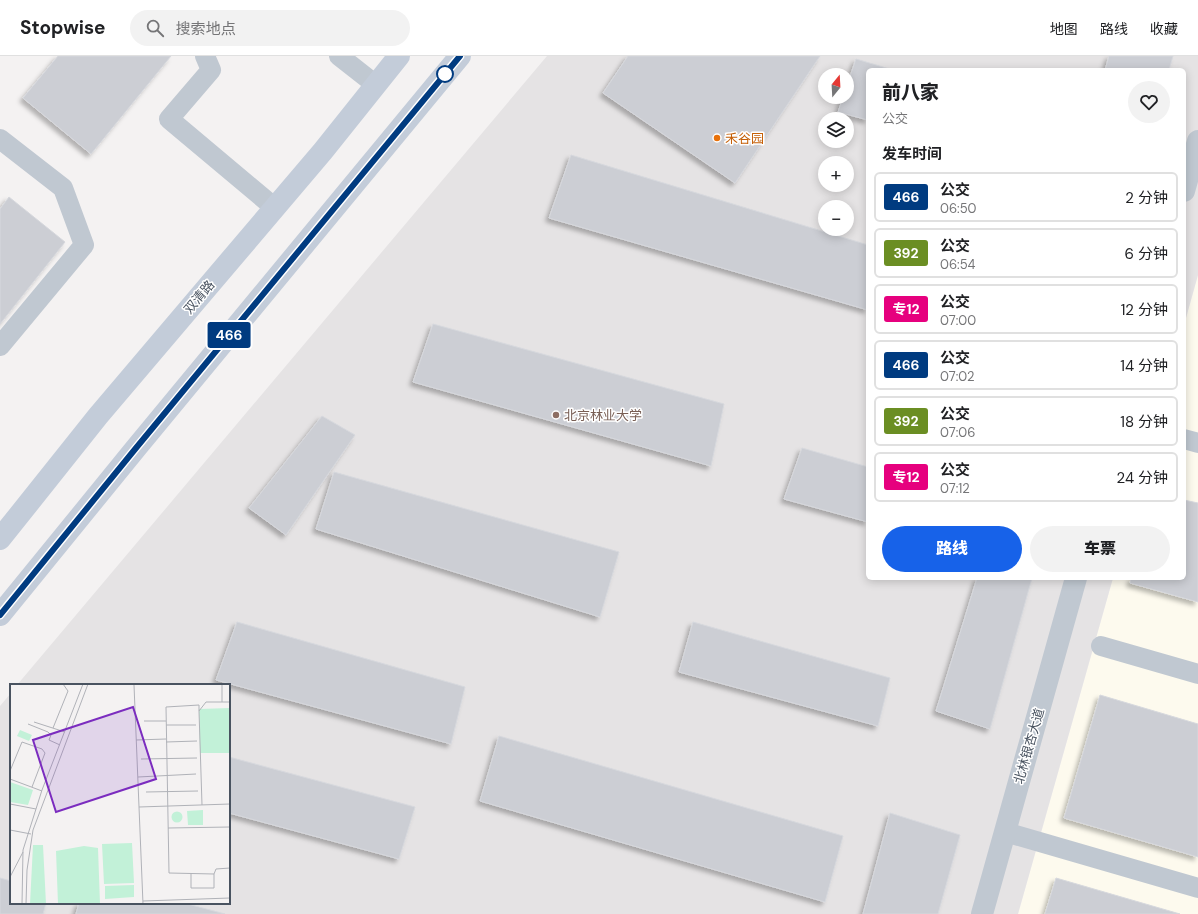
<!DOCTYPE html>
<html lang="zh">
<head>
<meta charset="utf-8">
<style>
  :root { --surface:#fff; --page:#f2f2f2; --text:#202124; --muted:#757577; --line:#e0e0e0; --accent:#1762e9 }
  body { margin:0; font-family:"DM Sans","Noto Sans SC",sans-serif; background:var(--page); color:var(--text); height:100vh; display:flex; flex-direction:column; font-size:15px; white-space:nowrap }
  * { box-sizing:border-box; margin:0 }
  p { font-size:13px; color:var(--muted) }
  .icon { flex:none; width:22px; height:22px; fill:none; stroke:currentColor; stroke-width:2; stroke-linecap:round; stroke-linejoin:round }
  .map { position:relative; flex:1; overflow:hidden }
  .panel { position:absolute; left:866px; top:12px; width:320px; height:512px; display:flex; flex-direction:column; background:var(--surface); border-radius:6px; box-shadow:0 2px 10px #0003 }
  .panel>* { flex:none }
  .badge { padding:0 8px; border-radius:3px; font-size:14px; line-height:26px }
  .needle { width:26px; rotate:18deg }
  .controls { position:absolute; left:818px; top:12px; display:grid; gap:8px }
  .controls a { display:grid; place-items:center; width:36px; height:36px; border-radius:50%; background:var(--surface); box-shadow:0 2px 10px #0003; font-size:20px }
  .map>.badge { position:absolute; translate:-50% -50%; box-shadow:0 0 0 2px #fff }
  h2 { padding:0 16px; font-size:15px; line-height:36px }
  .round { display:grid; place-items:center; flex:none; width:42px; height:42px; border-radius:21px; background:var(--page) }
  .overview { display:flex; align-items:center; justify-content:space-between; height:68px; padding:0 16px }
  h1 { font-size:19px; font-weight:800; line-height:30px }
  .cta { display:flex; gap:8px; margin-top:auto; padding:8px 16px }
  .cta a { flex:1; height:46px; border-radius:24px; background:var(--accent); color:#fff; font-size:16px; font-weight:800; line-height:46px; text-align:center }
  .cta a+a { background:var(--page); color:var(--text) }
  ul { padding:0; list-style:none }
  li { display:flex; align-items:center; gap:12px; height:50px; margin:0 8px 6px; padding:0 8px; border:2px solid var(--line); border-radius:6px }
  li div { flex:1 }
  li b { display:block; font-size:15px }
  li em { font-style:normal }
  li .badge { min-width:44px; font-weight:700; text-align:center }
  header { display:flex; align-items:center; gap:24px; box-sizing:border-box; height:56px; padding:0 20px; background:var(--surface); border-bottom:1px solid var(--line) }
  header strong { font-size:19px }
  nav { display:flex; gap:22px; margin-inline-start:auto; font-size:14px }
  .search { width:280px; height:36px; background:var(--page); display:flex; align-items:center; gap:10px; box-sizing:border-box; padding:0 14px; border-radius:22px; color:var(--muted); font-size:15px }
  .map>svg:first-child { display:block }
  .commercial { fill:#fdfaee }
  .education { fill:#e5e3e4; fill-rule:evenodd }
  .building { fill:#ccced4; stroke:#d6d8dd; filter:url(#shadow) }
  .lines { fill:none; stroke-linecap:round; stroke-linejoin:round }
  .lane { stroke:#c0c8d1; stroke-width:20 }
  .street { stroke:#c0c8d1; stroke-width:22 }
  .secondary { stroke:#c3ccd9; stroke-width:22 }
  .line-casing { stroke:#fff; stroke-width:9 }
  .line { stroke:#003b80; stroke-width:6 }
  .stop-dot { fill:#fff; stroke:#003b80; stroke-width:2 }
  .food-dot { fill:#e8710a; stroke:#fff; stroke-width:1.5 }
  .education-dot { fill:#8d6e63; stroke:#fff; stroke-width:1.5 }
  .labels { text-anchor:middle; dominant-baseline:central; stroke-width:3; stroke-linejoin:round; paint-order:stroke }
  .food-label { font-size:13px; fill:#c56008; stroke:#fff; text-anchor:start }
  .street-label { font-size:13px; fill:#495360; stroke:#fff }
  .education-label { font-size:13px; fill:#785e54; stroke:#fff; text-anchor:start }
  .inset-road { fill:none; stroke:#b0b2b8; stroke-width:1 }
  .view { fill:#7b2cbf; fill-opacity:0.15; stroke:#7b2cbf; stroke-width:2 }
  .inset-edge { fill:none; stroke:#495360; stroke-width:2 }
</style>
</head>
<body>
<header>
<strong>Stopwise</strong>
<div class="search"><svg class="icon" aria-label="search" viewBox="0 0 24 24"><circle cx="10" cy="10" r="6"/><path d="M15 15l6 6"/></svg>搜索地点</div>
<nav><a>地图</a><a>路线</a><a>收藏</a></nav>
</header>
<div class="map">
<svg width="1198" height="858" viewBox="0 0 1198 858">
  <defs>
    <filter id="shadow"><feDropShadow dx="-3.5" dy="3.5" stdDeviation="2" flood-color="#0004"/></filter>
  </defs>
  <rect width="100%" height="100%" fill="#f4f2f2"/>
  <!-- commercial -->
  <path class="commercial" d="M 1198,219 L 1198,858 L 1018,858 L 1113,522 L 1184,522 L 1184,269 Z"/>
  <!-- education -->
  <path class="education" d="M 547,0 L 1198,0 L 1198,219 L 1184,269 L 1184,14 L 868,14 L 868,522 L 1113,522 L 1018,858 L 0,858 L 0,650 L 11,637 L 11,847 L 229,847 L 229,629 L 17,629 ZM 825,19 L 847,19 L 847,41 L 825,41 ZM 825,63 L 847,63 L 847,85 L 825,85 ZM 825,107 L 847,107 L 847,129 L 825,129 ZM 825,151 L 847,151 L 847,173 L 825,173 Z"/>
  <!-- building -->
  <g class="building">
    <path d="M 58,0 L 171,0 L 91,98 L 23,42 Z"/>
    <path d="M 628,0 L 820,0 L 735,127 L 603,37 Z"/>
    <path d="M 1109,0 L 1173,0 L 1169,14 L 1105,14 Z"/>
    <path d="M 856,3 L 893,14 L 868,14 L 868,64 L 838,56 L 843,41 L 847,41 L 847,29 Z"/>
    <path d="M 571,99 L 868,189 L 868,254 L 549,162 Z"/>
    <path d="M 9,141 L 65,186 L 0,268 L 0,153 Z"/>
    <path d="M 433,268 L 724,348 L 711,410 L 413,326 Z"/>
    <path d="M 322,360 L 355,379 L 286,479 L 249,452 Z"/>
    <path d="M 802,392 L 868,411 L 868,466 L 784,443 Z"/>
    <path d="M 334,416 L 619,496 L 600,561 L 316,473 Z"/>
    <path d="M 1184,444 L 1198,447 L 1198,546 L 1130,527 L 1131,522 L 1184,522 Z"/>
    <path d="M 977,522 L 1032,522 L 990,673 L 936,655 Z"/>
    <path d="M 237,566 L 465,631 L 451,688 L 216,624 Z"/>
    <path d="M 693,566 L 890,622 L 878,670 L 679,616 Z"/>
    <path d="M 1100,639 L 1198,668 L 1198,801 L 1064,762 Z"/>
    <path d="M 499,680 L 843,780 L 825,846 L 480,745 Z"/>
    <path d="M 229,701 L 415,751 L 399,803 L 229,757 Z"/>
    <path d="M 890,757 L 960,779 L 938,858 L 863,858 Z"/>
    <path d="M 0,822 L 11,825 L 11,847 L 46,847 L 43,858 L 0,858 Z"/>
    <path d="M 1056,822 L 1180,858 L 1045,858 Z"/>
    <path d="M 79,847 L 184,847 L 225,858 L 76,858 Z"/>
  </g>
  <g class="lines">
    <!-- lane -->
    <g class="lane">
      <path d="M 205,0 L 211,14 L 169,63 L 275,152"/>
      <path d="M 339,0 L 376,29"/>
      <path d="M 0,83 L 63,132 L 84,189 L 0,290"/>
      <path d="M 1184,383 L 1198,387"/>
      <path d="M 1101,590 L 1198,618"/>
      <path d="M 1005,776 L 1198,832"/>
    </g>
    <!-- street -->
    <g class="street">
      <path d="M 1184,135 L 1198,85"/>
      <path d="M 982,858 L 1076,522"/>
    </g>
    <!-- secondary -->
    <g class="secondary">
      <path d="M 0,483 L 98,360 L 323,95 L 399,0"/>
      <path d="M 0,559 L 136,392 L 460,0"/>
    </g>
  </g>
  <g class="lines">
    <!-- line casing -->
    <g class="line-casing">
      <path id="line" d="M 0,559 L 136,392 L 460,0"/>
    </g>
    <!-- line -->
    <use href="#line" class="line"/>
  </g>
  <!-- markers -->
  <circle class="stop-dot" cx="445" cy="18" r="8"/>
  <circle class="food-dot" cx="717" cy="82" r="4"/>
  <circle class="education-dot" cx="556" cy="359" r="4"/>
  <g class="labels">
    <!-- food labels -->
    <g class="food-label">
      <text x="725" y="82">禾谷园</text>
    </g>
    <!-- street labels -->
    <g class="street-label">
      <text transform="translate(199 241) rotate(-50)">双清路</text>
      <text transform="translate(1029 690) rotate(-74)">北林银杏大道</text>
    </g>
    <!-- education labels -->
    <g class="education-label">
      <text x="564" y="359">北京林业大学</text>
    </g>
  </g>
  <!-- overview -->
  <g transform="translate(10 628)">
    <rect width="220" height="220" fill="#f4f2f2"/>
    <path d="M 220,24 L 220,69 L 190,69 L 189,25 ZM 10,46 L 22,51 L 19,57 L 7,52 ZM 0,98 L 23,106 L 18,121 L 0,118 ZM 193,126 L 193,141 L 178,141 L 177,127 ZM161.5 133a5.5 5.5 0 1 1 11 0a5.5 5.5 0 1 1-11 0ZM 122,159 L 124,199 L 94,200 L 92,160 ZM 23,161 L 33,161 L 36,220 L 20,220 ZM 74,162 L 88,164 L 90,220 L 48,220 L 46,167 ZM 124,201 L 124,213 L 95,215 L 95,202 Z" fill="#c2f1d8"/>
    <path class="inset-road" d="M 104,0 L 159,0M 212,0 L 212,18M 124,1 L 133,220M 189,27 L 189,21 L 156,23 L 159,189 L 204,190 L 206,185 L 220,184M 134,37 L 156,37M 24,38 L 55,48M 18,40 L 38,48 L 41,51 L 39,56 L 50,61M 156,41 L 186,41M 43,44 L 58,7 L 53,0M 126,56 L 156,55M 156,58 L 187,57M 131,75 L 187,74M 0,87 L 12,58 L 32,65 L 35,69 L 22,103M 128,93 L 186,90M 0,95 L 32,107M 136,108 L 188,107M 0,120 L 26,125M 192,121 L 189,27 L 196,18 L 220,18M 129,123 L 220,120M 158,144 L 220,143M 0,146 L 21,150M 181,190 L 181,204 L 204,204 L 204,190M 0,193 L 13,168M 133,217 L 220,214M 12,220 L 13,166 L 32,106 L 73,0M 16,220 L 17,186 L 23,146 L 78,0"/>
    <path class="view" d="M 123,23 L 146,95 L 46,128 L 23,56 Z"/>
    <rect width="220" height="220" class="inset-edge"/>
  </g>
</svg>
<div class="controls">
<a><svg class="needle" viewBox="-14 -14 28 28"><path d="M0-13l5 13h-10z" fill="#e53935"/><path d="M0 13l5-13h-10z" fill="#757577"/></svg></a>
<a><svg class="icon" aria-label="layers" viewBox="0 0 24 24"><path d="M12 4l9 5-9 5-9-5zM3 14l9 5 9-5"/></svg></a>
<a>+</a>
<a>−</a>
</div>
<b class="badge" style="left:229px;top:279px;background:#003b80;color:#fff">466</b>
<section class="panel">
<div class="overview"><div><h1>前八家</h1><p>公交</p></div><a class="round"><svg class="icon" aria-label="heart" viewBox="0 0 24 24"><path d="M12 20l-8-8c-3-5 5-10 8-4 3-6 11-1 8 4z"/></svg></a></div>
<h2>发车时间</h2>
<ul>
<li><span class="badge" style="background:#003b80;color:#fff">466</span><div><b>公交</b><p>06:50</p></div><em>2 分钟</em></li>
<li><span class="badge" style="background:#6b8e23;color:#fff">392</span><div><b>公交</b><p>06:54</p></div><em>6 分钟</em></li>
<li><span class="badge" style="background:#e6007e;color:#fff">专12</span><div><b>公交</b><p>07:00</p></div><em>12 分钟</em></li>
<li><span class="badge" style="background:#003b80;color:#fff">466</span><div><b>公交</b><p>07:02</p></div><em>14 分钟</em></li>
<li><span class="badge" style="background:#6b8e23;color:#fff">392</span><div><b>公交</b><p>07:06</p></div><em>18 分钟</em></li>
<li><span class="badge" style="background:#e6007e;color:#fff">专12</span><div><b>公交</b><p>07:12</p></div><em>24 分钟</em></li>
</ul>
<div class="cta"><a>路线</a><a>车票</a></div>
</section>
</div>
</body>
</html>
